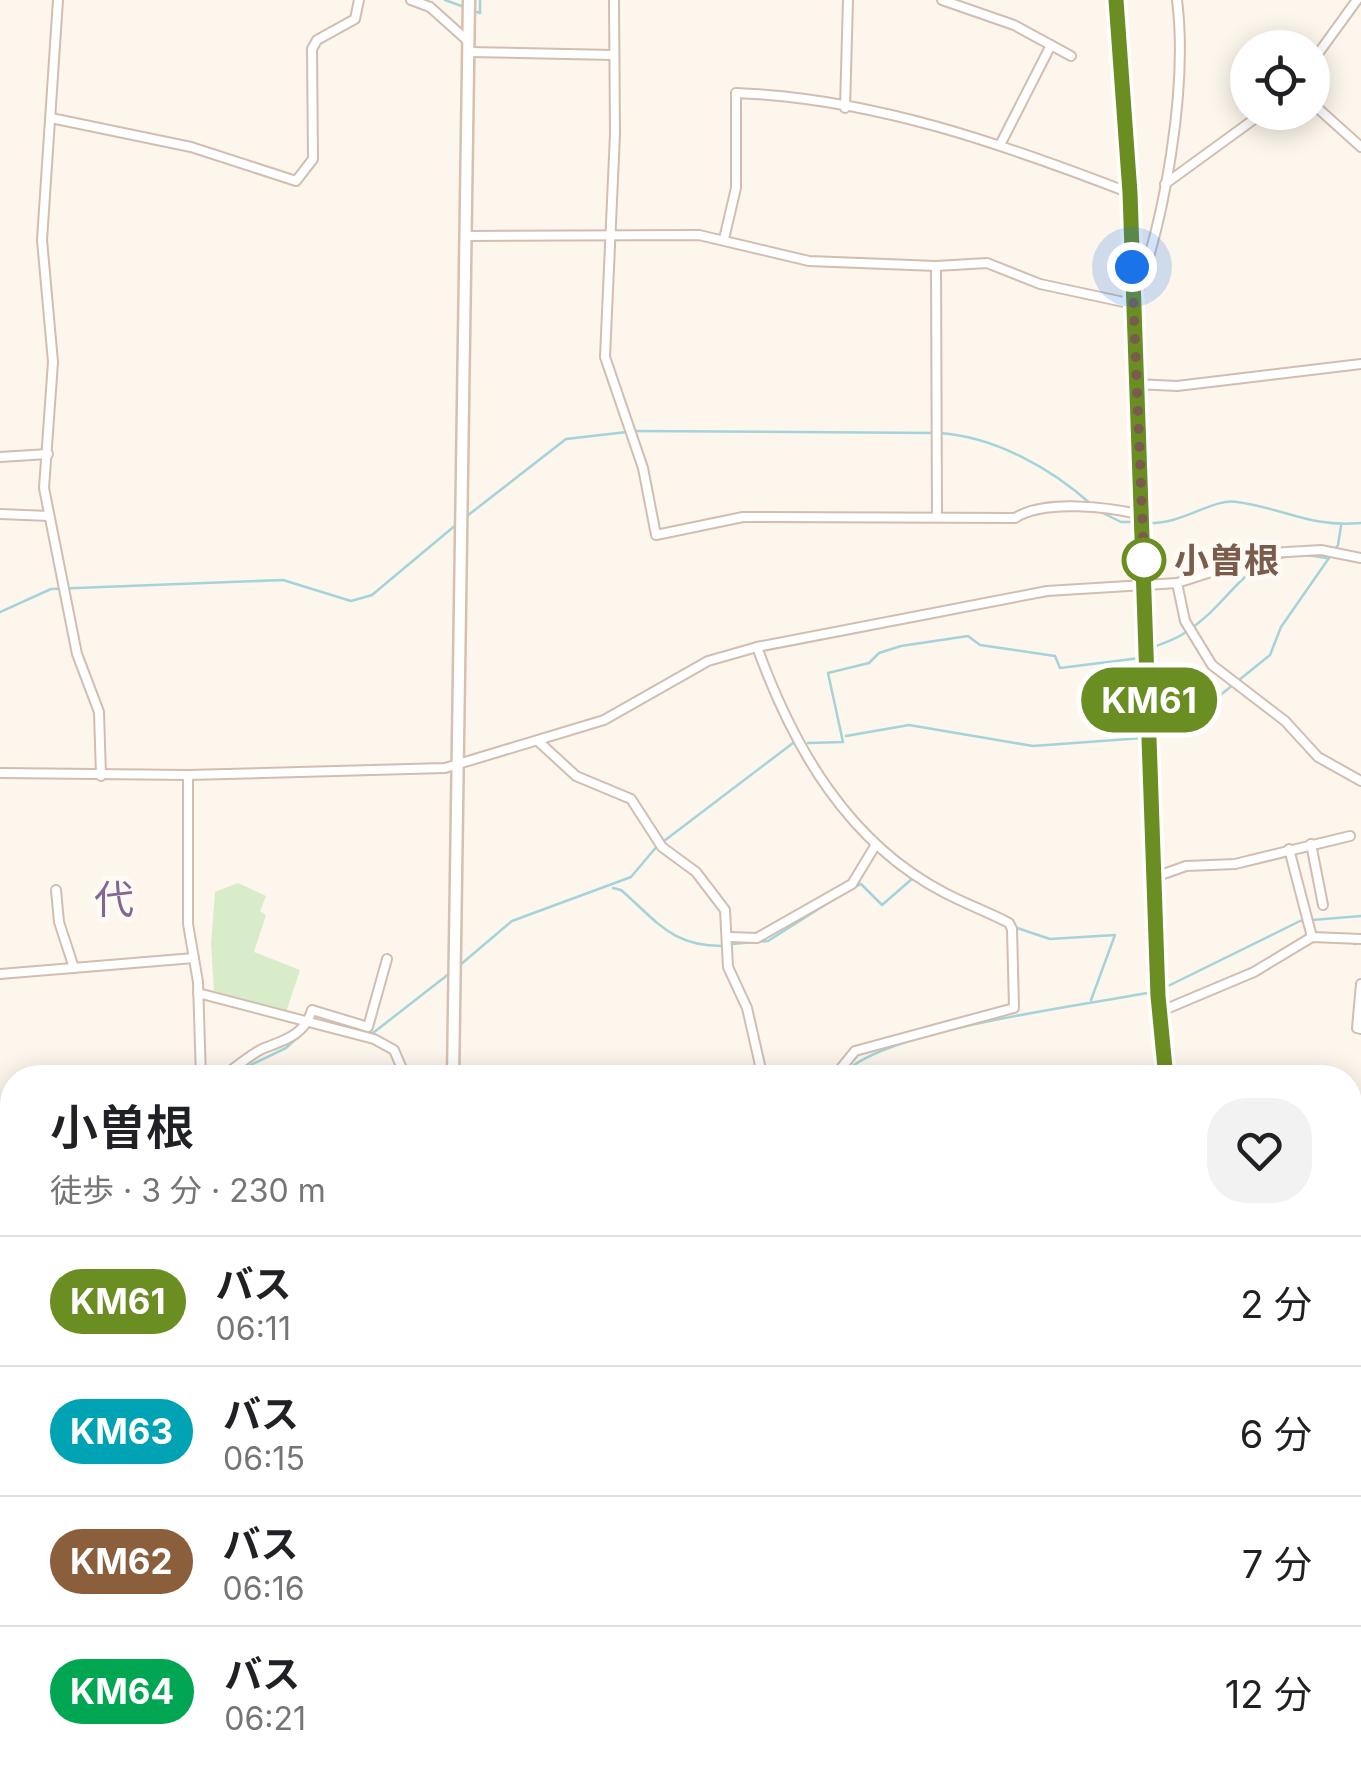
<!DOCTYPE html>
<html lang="ja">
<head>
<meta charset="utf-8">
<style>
  :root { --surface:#fff; --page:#f2f2f2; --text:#202124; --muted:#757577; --line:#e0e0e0 }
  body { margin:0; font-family:Inter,"Noto Sans JP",sans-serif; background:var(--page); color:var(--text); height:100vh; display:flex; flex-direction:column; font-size:38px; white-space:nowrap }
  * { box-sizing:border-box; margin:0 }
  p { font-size:32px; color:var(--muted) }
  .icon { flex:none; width:55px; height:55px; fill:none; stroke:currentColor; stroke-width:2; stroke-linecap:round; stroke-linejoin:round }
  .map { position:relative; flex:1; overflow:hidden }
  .drawer { position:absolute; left:0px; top:1065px; width:1362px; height:710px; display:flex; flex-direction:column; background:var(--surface); border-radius:40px 40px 0 0; box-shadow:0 5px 25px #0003 }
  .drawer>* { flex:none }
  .badge { padding:0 20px; border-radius:32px; font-size:35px; line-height:65px }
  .controls { position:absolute; left:1230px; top:30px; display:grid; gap:20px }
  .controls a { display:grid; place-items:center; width:100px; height:100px; border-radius:50%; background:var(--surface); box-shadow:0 5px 25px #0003; font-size:50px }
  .you { position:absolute; width:50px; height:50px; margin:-25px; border:8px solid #fff; border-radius:50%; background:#1a73e8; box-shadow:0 0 0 15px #1a73e833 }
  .map>.badge { position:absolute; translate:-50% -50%; box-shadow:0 0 0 5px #fff }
  .round { display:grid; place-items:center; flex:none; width:105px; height:105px; border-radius:40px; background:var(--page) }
  .overview { display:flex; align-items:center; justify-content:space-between; height:170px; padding:0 50px }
  h1 { font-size:48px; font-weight:600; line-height:75px }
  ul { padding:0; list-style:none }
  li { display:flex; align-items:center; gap:30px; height:130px; padding:0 50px; border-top:2px solid var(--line) }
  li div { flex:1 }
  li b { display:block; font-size:38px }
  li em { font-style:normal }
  li .badge { min-width:110px; font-weight:700; text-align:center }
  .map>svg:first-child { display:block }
  .green { fill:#d8ecc9 }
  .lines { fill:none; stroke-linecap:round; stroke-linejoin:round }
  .stream { stroke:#a5d3da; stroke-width:2.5 }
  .street-tunnel { stroke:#dcd0c4; stroke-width:8; stroke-dasharray:8 4; stroke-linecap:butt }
  .street-casing { stroke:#d1beb0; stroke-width:12 }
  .secondary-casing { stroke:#d6c0b0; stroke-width:15 }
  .highway-casing { stroke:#dad1cd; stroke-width:19 }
  .street { stroke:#fff; stroke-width:8 }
  .secondary { stroke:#fff; stroke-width:10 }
  .highway { stroke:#f7b7a3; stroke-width:14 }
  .line-casing { stroke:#fff; stroke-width:22 }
  .line { stroke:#6b8e23; stroke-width:15 }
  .walk { stroke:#7a5c4d; stroke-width:10; stroke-dasharray:0 18 }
  .stop-dot { fill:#fff; stroke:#6b8e23; stroke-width:5 }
  .labels { text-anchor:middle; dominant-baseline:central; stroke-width:10; stroke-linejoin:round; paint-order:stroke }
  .stop-label { font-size:35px; font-weight:bold; fill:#7a5c4d; stroke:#fffaf3; text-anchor:start }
  .quarter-label { font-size:40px; fill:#846695; stroke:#fffaf3 }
</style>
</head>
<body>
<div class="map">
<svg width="1361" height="1775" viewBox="0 0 1361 1775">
  <rect width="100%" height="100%" fill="#fdf6ec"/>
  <!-- green -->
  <path class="green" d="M 238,883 L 266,896 L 260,911 L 266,915 L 254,952 L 300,970 L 286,1012 L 214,991 L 211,944 L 215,892 Z"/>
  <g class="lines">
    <!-- stream -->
    <g class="stream">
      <path d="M 445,0 L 467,8"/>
      <path d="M 474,11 L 480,13 L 480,0"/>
      <path d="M 635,431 L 932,433"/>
      <path d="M 940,433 C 995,437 1051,468 1092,505"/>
      <path d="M 1103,513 L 1121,522 L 1138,522"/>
      <path d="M 467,516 L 566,439 L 627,432"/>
      <path d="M 1146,523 C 1184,525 1211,498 1237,502 C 1283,508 1311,528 1361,523"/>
      <path d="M 0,612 L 51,589 L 283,580 L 351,601 L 372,595 L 457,524"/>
      <path d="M 1154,647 C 1163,643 1174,640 1183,634 C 1239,600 1243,543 1326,558"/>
      <path d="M 1154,735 L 1187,722 L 1270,655 L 1281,627 L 1338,545 L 1341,526"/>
      <path d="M 846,736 L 909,725 L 1033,746 L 1143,738"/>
      <path d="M 808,743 L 843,742 L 828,673 L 869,663 L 879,653 L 901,646 L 968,636 L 980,645 L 1055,656 L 1060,668 L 1140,658"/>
      <path d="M 664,841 L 793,743"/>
      <path d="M 613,888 L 621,890 C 658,922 672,947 724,946"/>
      <path d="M 850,889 L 861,884 L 882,905 L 913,878"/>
      <path d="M 949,899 L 974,911"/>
      <path d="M 1014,927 L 1050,939 L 1115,935 L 1091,1000"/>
      <path d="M 732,944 L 768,941 L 839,896"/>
      <path d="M 1354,944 L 1361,943"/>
      <path d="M 460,965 L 512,921 L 631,877 L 658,845"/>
      <path d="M 1164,988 L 1300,921 L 1361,916"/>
      <path d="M 320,1021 L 373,1033 L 450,973"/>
      <path d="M 232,1074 L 286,1048 L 309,1027"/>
      <path d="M 841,1078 C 869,1031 1094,1004 1152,992"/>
      <path d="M 0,1215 L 12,1210"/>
      <path d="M 1350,1256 L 1361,1256"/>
      <path d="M 1350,1713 L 1361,1708"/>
      <path d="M 1053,1775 L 1172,1762"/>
    </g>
    <!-- street-tunnel -->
    <path class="street-tunnel" d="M 657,1775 L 672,1762"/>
    <!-- street casing -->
    <g class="street-casing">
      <g id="street">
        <path d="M 58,0 L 42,240 L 53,362 L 44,488 L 77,654 L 99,712 L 101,776"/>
        <path d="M 411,0 L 430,7 L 469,42"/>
        <path d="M 614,0 L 615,134 L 605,357 L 643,468 L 656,535 L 743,517 L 1015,518 C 1045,499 1109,507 1142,515"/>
        <path d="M 942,0 L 1014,25 L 1071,56"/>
        <path d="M 469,52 L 613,55"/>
        <path d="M 1312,62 L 1357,0"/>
        <path d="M 1312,103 L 1361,147"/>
        <path d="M 845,108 L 848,0"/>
        <path d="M 51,118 L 191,147 L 296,181 L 313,159 L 312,49 L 317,40 L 355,19 L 359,0"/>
        <path d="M 1001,143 L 1051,45"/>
        <path d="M 1165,184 L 1264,112"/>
        <path d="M 466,236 L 699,235 L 809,261 L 936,266 L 987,263 L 1040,284 L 1133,304 C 1165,222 1188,87 1177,0"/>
        <path d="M 724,239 L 736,188 L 736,93 C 873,98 1003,144 1130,193"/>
        <path d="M 936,266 L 937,517"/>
        <path d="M 1136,384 L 1177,386 L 1361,364"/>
        <path d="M 0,457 L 48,454"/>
        <path d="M 0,514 L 49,516"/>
        <path d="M 1177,583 L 1185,621 L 1212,665 L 1285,721 L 1318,757 L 1361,781"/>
        <path d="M 757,647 C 793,747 848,843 945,893 C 966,904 988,912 1009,923 L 1012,929 L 1014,1008 L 855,1051 L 833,1078"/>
        <path d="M 538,741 L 576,776 L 631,799 L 662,847 L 696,872 L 725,910 L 728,967 L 747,1008 L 763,1078"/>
        <path d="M 0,773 L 188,775 L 445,768 L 604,720 L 708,661 L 757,647 L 1047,591 L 1177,583 L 1270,553 L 1321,550 L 1361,558"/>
        <path d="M 188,775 L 188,924 L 198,982 L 201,1078"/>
        <path d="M 1311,844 L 1323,905"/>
        <path d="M 1289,849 L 1312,937"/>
        <path d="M 1155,877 L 1186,866 L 1235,864 L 1350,836"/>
        <path d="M 56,890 L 59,922 L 74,968"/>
        <path d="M 729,937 L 757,938 L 852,884 L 875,846"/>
        <path d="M 0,974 L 194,958"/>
        <path d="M 1361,984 L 1357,1028 L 1361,1029"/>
        <path d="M 198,993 L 374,1039 L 394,1050 L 406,1078"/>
        <path d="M 1159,1012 L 1254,972 L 1312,937 L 1361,939"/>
        <path d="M 220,1078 C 234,1069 248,1056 262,1049 C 284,1040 304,1036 312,1010 L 368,1027 L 387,959"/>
        <path d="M 1350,1251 L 1361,1250"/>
        <path d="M 0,1304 L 12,1309"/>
        <path d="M 0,1387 L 12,1392"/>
        <path d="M 1350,1464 L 1361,1466"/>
        <path d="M 0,1477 L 12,1475"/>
        <path d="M 0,1565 L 12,1545"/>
        <path d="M 0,1617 L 12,1621"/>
        <path d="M 0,1651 L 12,1655"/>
        <path d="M 192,1762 L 205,1775"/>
        <path d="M 417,1762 L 418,1775"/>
        <path d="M 564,1762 L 579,1775"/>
        <path d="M 680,1762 L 693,1775"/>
        <path d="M 902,1762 L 902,1775"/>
        <path d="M 979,1762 L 1051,1768 L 1093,1762"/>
        <path d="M 1303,1762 L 1324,1775"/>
        <path d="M 0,1773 L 5,1775"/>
        <path d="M 154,1775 L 201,1762"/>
        <path d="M 380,1775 L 380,1762"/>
      </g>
    </g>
    <!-- secondary casing -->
    <g class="secondary-casing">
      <g id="secondary">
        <path d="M 1116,0 L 1130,193 L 1159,1012 L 1166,1078"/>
        <path d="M 453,1078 L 469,0"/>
        <path d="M 1283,1762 L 1285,1775"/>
        <path d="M 445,1775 L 446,1762"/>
      </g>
    </g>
    <!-- highway casing -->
    <g class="highway-casing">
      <g id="highway">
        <path d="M 0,1324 L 12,1330"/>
        <path d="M 0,1344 L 12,1349"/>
        <path d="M 0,1355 L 12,1360"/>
        <path d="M 0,1368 L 12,1373"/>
        <path d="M 601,1762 L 616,1775"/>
        <path d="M 627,1762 L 646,1775"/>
      </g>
    </g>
    <!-- street -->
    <use href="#street" class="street"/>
    <!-- secondary -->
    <use href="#secondary" class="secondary"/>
    <!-- highway -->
    <use href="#highway" class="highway"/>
  </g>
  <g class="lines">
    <!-- line casing -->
    <g class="line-casing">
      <path id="line" d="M 1116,0 L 1130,193 L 1158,996 L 1166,1078"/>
    </g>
    <!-- line -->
    <use href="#line" class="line"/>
    <!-- walk -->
    <path class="walk" d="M 1132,267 L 1144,560"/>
  </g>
  <!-- markers -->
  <circle class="stop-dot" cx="1144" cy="560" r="20"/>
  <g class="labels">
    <!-- stop labels -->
    <g class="stop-label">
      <text x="1174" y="560">小曽根</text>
    </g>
    <!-- quarter labels -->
    <g class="quarter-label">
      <text x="114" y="899">代</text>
    </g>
  </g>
</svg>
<div class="controls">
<a><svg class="icon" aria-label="locate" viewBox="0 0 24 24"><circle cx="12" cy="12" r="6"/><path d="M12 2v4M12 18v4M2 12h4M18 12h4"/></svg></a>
</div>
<div class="you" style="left:1132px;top:267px"></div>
<b class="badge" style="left:1149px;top:700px;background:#6b8e23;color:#fff">KM61</b>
<section class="drawer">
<div class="overview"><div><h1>小曽根</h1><p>徒歩 · 3 分 · 230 m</p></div><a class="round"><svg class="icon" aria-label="heart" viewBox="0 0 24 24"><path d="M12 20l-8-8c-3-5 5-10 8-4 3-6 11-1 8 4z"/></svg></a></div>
<ul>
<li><span class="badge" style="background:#6b8e23;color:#fff">KM61</span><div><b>バス</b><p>06:11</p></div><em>2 分</em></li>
<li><span class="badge" style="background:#00a3b4;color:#fff">KM63</span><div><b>バス</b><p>06:15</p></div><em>6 分</em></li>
<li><span class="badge" style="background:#8b5e3c;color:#fff">KM62</span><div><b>バス</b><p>06:16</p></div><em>7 分</em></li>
<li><span class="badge" style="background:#00a651;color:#fff">KM64</span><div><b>バス</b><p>06:21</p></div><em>12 分</em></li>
</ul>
</section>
</div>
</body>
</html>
